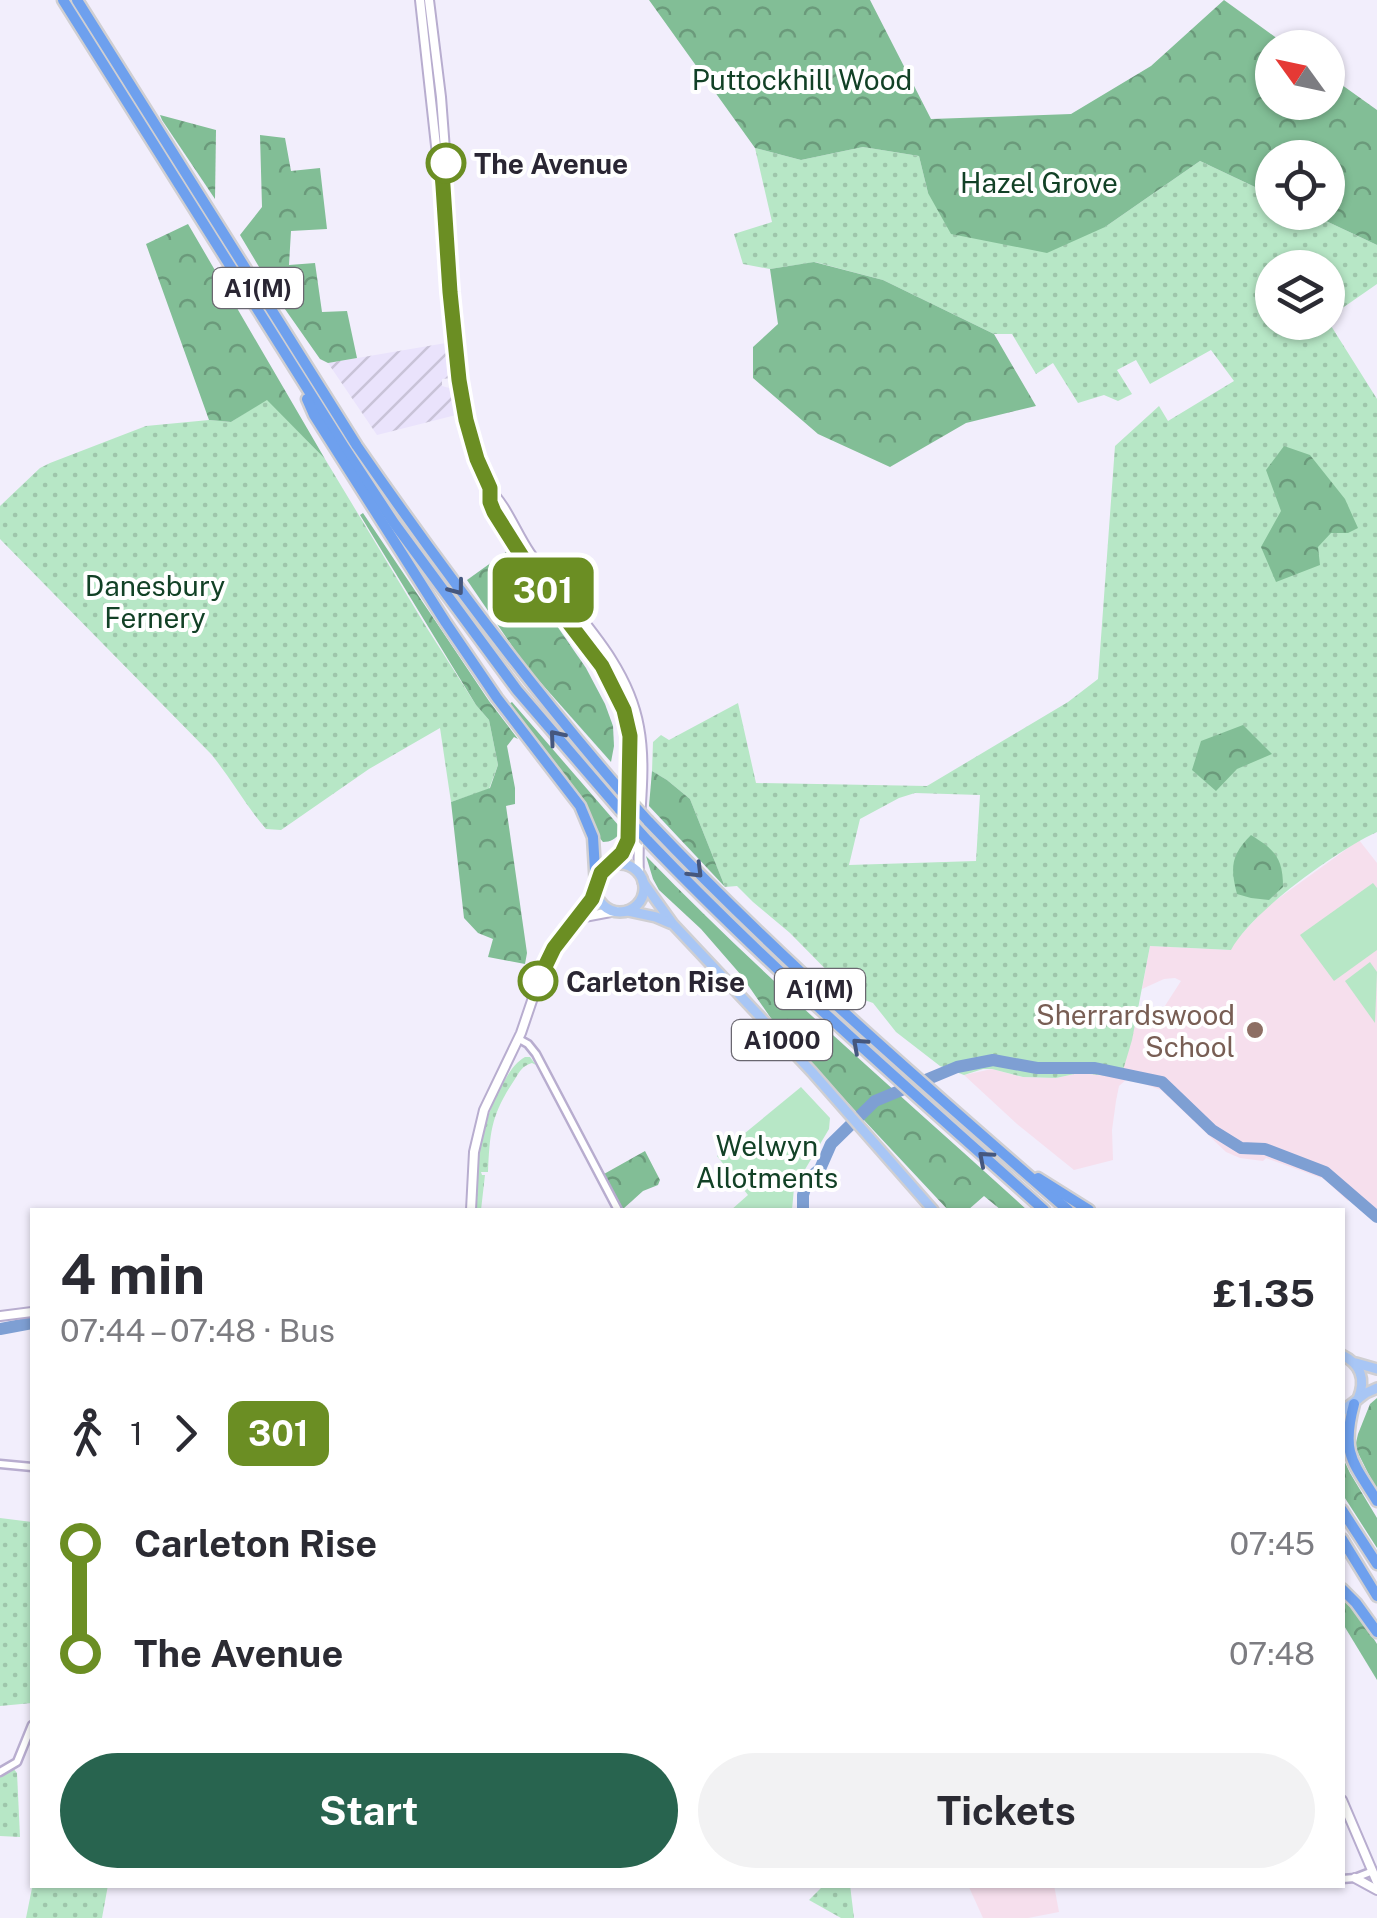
<!DOCTYPE html>
<html lang="en">
<head>
<meta charset="utf-8">
<style>
  :root { --surface:#fff; --page:#f2f2f3; --text:#2b2b33; --muted:#7c7c81; --accent:#28644f }
  body { margin:0; font-family:"Public Sans",sans-serif; background:var(--page); color:var(--text); height:100vh; display:flex; flex-direction:column; font-size:38px; white-space:nowrap }
  * { box-sizing:border-box; margin:0 }
  p { font-size:32px; color:var(--muted) }
  .icon { flex:none; width:55px; height:55px; fill:none; stroke:currentColor; stroke-width:2; stroke-linecap:round; stroke-linejoin:round }
  .map { position:relative; flex:1; overflow:hidden }
  .details { position:absolute; left:30px; top:1208px; width:1315px; height:680px; display:flex; flex-direction:column; background:var(--surface); border-radius:0px; box-shadow:0 2px 8px #0004 }
  .details>* { flex:none }
  .badge { padding:0 20px; border-radius:15px; font-size:35px; line-height:65px }
  .needle { width:65px; rotate:303deg }
  .fabs { position:absolute; left:1255px; top:30px; display:grid; gap:20px }
  .fabs a { display:grid; place-items:center; width:90px; height:90px; border-radius:50%; background:var(--surface); box-shadow:0 2px 8px #0004; font-size:50px }
  .map>.badge { position:absolute; translate:-50% -50%; box-shadow:0 0 0 5px #fff }
  .legs { display:flex; align-items:center; gap:15px; height:110px; padding:0 30px; font-size:32px }
  .legs p { margin-inline-start:auto }
  .head { display:flex; align-items:center; justify-content:space-between; height:170px; padding:0 30px }
  h1 { font-size:55px; font-weight:700; line-height:75px }
  .cta { display:flex; gap:20px; margin-top:auto; padding:20px 30px }
  .cta a { flex:1; height:115px; border-radius:60px; background:var(--accent); color:#fff; font-size:40px; font-weight:700; line-height:115px; text-align:center }
  .cta a+a { background:var(--page); color:var(--text) }
  ul { padding:0 30px; list-style:none }
  li { display:flex; align-items:center; gap:35px; height:110px; font-size:38px }
  li i { display:grid; place-items:center; width:15px; height:100%; margin:0 12px; background:currentColor }
  li i::after { content:''; width:25px; height:25px; margin:-12px; border:8px solid; border-radius:50%; background:var(--surface) }
  li p { margin-inline-start:auto }
  li:first-child i { background:linear-gradient(#0000 50%,currentColor 0) }
  li:last-child i { background:linear-gradient(currentColor 50%,#0000 0) }
  .map>svg:first-child { display:block }
  .industrial { fill:url(#industrial-furrows) }
  .education { fill:#f6dfed }
  .grass { fill:url(#grass-dots); fill-rule:evenodd }
  .forest { fill:url(#forest-crowns) }
  .garden { fill:#b7e7c6 }
  .lines { fill:none; stroke-linecap:round; stroke-linejoin:round }
  .river { stroke:#7e9fd3; stroke-width:12 }
  .tertiary-casing { stroke:#b8adcf; stroke-width:11 }
  .secondary-casing { stroke:#b8adcf; stroke-width:12 }
  .primary-casing { stroke:#d0cfd2; stroke-width:14 }
  .motorway-casing { stroke:#d0cfd2; stroke-width:15 }
  .tertiary { stroke:#fff; stroke-width:6 }
  .secondary { stroke:#fff; stroke-width:8 }
  .primary { stroke:#a8c6f5; stroke-width:9 }
  .motorway { stroke:#6ea0ee; stroke-width:10 }
  .motorway-bridge-casing { stroke:#d0cfd2; stroke-width:15; stroke-linecap:butt }
  .motorway-bridge { stroke:#6ea0ee; stroke-width:10 }
  .oneway { stroke:#45577e }
  .line-1-casing { stroke:#fff; stroke-width:22 }
  .line-1 { stroke:#6b8e23; stroke-width:15 }
  .stop-1-dot { fill:#fff; stroke:#6b8e23; stroke-width:5 }
  .education-dot { fill:#8d6e63; stroke:#fff; stroke-width:4 }
  .labels { text-anchor:middle; dominant-baseline:central; stroke-width:8; stroke-linejoin:round; paint-order:stroke }
  .shield { fill:#fff; stroke:#6a6770; stroke-width:2.5 }
  .shield-label { font-size:25px; font-weight:bold; fill:#2a2633 }
  .park-label { font-size:28px; fill:#124126; stroke:#fff }
  .stop-label { font-size:28px; font-weight:bold; fill:#2a2633; stroke:#fff; text-anchor:start }
  .education-label { font-size:28px; fill:#785e54; stroke:#fff; text-anchor:end }
</style>
</head>
<body>
<div class="map">
<svg width="1377" height="1918" viewBox="0 0 1377 1918">
  <defs>
    <pattern id="industrial-furrows" width="10" height="10" patternUnits="userSpaceOnUse" patternTransform="scale(2.5)"><rect width="10" height="10" fill="#eae3fc"/><path d="M-1 1l2-2M0 10L10 0M9 11l2-2" fill="none" stroke="#c9c3d8"/></pattern>
    <pattern id="grass-dots" width="8" height="8" patternUnits="userSpaceOnUse" patternTransform="scale(2.5)"><rect width="8" height="8" fill="#b7e7c6"/><path d="M2 2h.1M6 6h.1" fill="none" stroke="#9ec6ab" stroke-width="1.8" stroke-linecap="round"/></pattern>
    <pattern id="forest-crowns" width="20" height="18" patternUnits="userSpaceOnUse" patternTransform="scale(2.5)"><rect width="20" height="18" fill="#82be96"/><path d="M2 6a3 3 0 1 1 6 0M12 15a3 3 0 1 1 6 0" fill="none" stroke="#6b9a7b"/></pattern>
  </defs>
  <rect width="100%" height="100%" fill="#f2eefc"/>
  <!-- industrial -->
  <path class="industrial" d="M 446,343 L 451,378 L 442,379 L 442,386 L 453,389 L 456,415 L 377,435 L 328,363 Z"/>
  <!-- education -->
  <g class="education">
    <path d="M 1359,840 L 1377,863 L 1377,1212 L 1351,1198 L 1348,1201 L 1324,1179 L 1266,1158 L 1263,1161 L 1240,1158 L 1226,1152 L 1161,1090 L 1128,1078 L 1119,1086 L 1116,1101 L 1112,1130 L 1113,1160 L 1074,1170 L 1017,1124 L 964,1075 L 992,1069 L 1022,1077 L 1056,1078 L 1079,1073 L 1121,1077 L 1137,1014 L 1145,1019 L 1161,1012 L 1181,981 L 1175,978 L 1164,979 L 1142,989 L 1150,946 L 1230,950 L 1237,939 L 1268,906 Z"/>
    <path d="M 968,1885 L 1054,1885 L 1059,1912 L 1028,1918 L 983,1918 Z"/>
  </g>
  <!-- grass -->
  <g class="grass">
    <path d="M 863,147 L 919,156 L 928,193 L 1105,227 L 1200,161 L 1272,195 L 1272,212 L 1309,213 L 1377,245 L 1377,284 L 1328,318 L 1328,268 L 1272,268 L 1272,322 L 1328,322 L 1328,321 L 1377,399 L 1377,832 C 1337,850 1251,912 1231,950 L 1150,946 L 1132,1040 L 1121,1077 L 1079,1073 L 1056,1078 L 1023,1077 L 992,1069 L 983,1069 L 964,1075 L 940,1066 L 896,1032 L 873,1003 L 851,995 L 790,933 L 753,902 L 737,886 L 725,887 L 690,799 L 667,780 L 652,771 L 653,742 L 661,735 L 669,740 L 738,703 L 756,783 L 927,786 L 1068,702 L 1098,679 L 1115,446 L 1159,406 L 1168,421 L 1234,381 L 1211,350 L 1150,384 L 1136,360 L 1117,370 L 1132,394 L 1118,401 L 1104,395 L 1078,403 L 1053,363 L 1036,374 L 1012,334 L 994,334 L 883,280 L 815,262 L 770,269 L 743,264 L 734,234 L 772,222 L 755,148 L 801,160 ZM 915,793 L 980,795 L 976,861 L 849,865 L 860,819 L 899,798 Z"/>
    <path d="M 267,399 L 325,459 L 425,625 L 476,705 L 489,720 L 498,765 L 489,789 L 451,802 L 440,728 L 369,769 L 281,830 L 266,829 C 245,805 231,778 211,754 L 0,539 L 0,506 L 40,468 L 50,463 L 146,426 L 209,420 L 231,422 Z"/>
    <path d="M 525,1057 L 530,1057 L 536,1065 L 532,1063 C 522,1066 520,1071 515,1079 C 491,1115 490,1131 488,1172 L 481,1172 L 482,1175 L 485,1175 L 481,1210 L 475,1210 C 477,1166 479,1127 501,1087 C 508,1075 513,1064 525,1057 Z"/>
    <path d="M 0,1518 L 32,1522 L 32,1703 L 0,1706 Z"/>
    <path d="M 13,1768 L 17,1773 L 20,1837 L 0,1836 L 0,1774 Z"/>
    <path d="M 30,1855 L 32,1855 L 32,1885 L 108,1885 L 102,1918 L 26,1918 L 32,1888 Z"/>
    <path d="M 824,1885 L 850,1885 L 854,1918 L 841,1918 L 809,1900 Z"/>
  </g>
  <!-- forest -->
  <g class="forest">
    <path d="M 649,0 L 870,0 L 931,119 L 1071,114 L 1151,66 L 1224,0 L 1289,47 L 1272,48 L 1272,102 L 1328,102 L 1328,75 L 1377,110 L 1377,245 L 1309,213 L 1328,212 L 1328,158 L 1272,158 L 1272,195 L 1200,161 L 1105,227 L 1047,253 L 951,234 L 928,193 L 919,156 L 863,147 L 801,160 L 755,148 Z"/>
    <path d="M 160,115 L 216,130 L 215,199 L 162,120 Z"/>
    <path d="M 260,135 L 285,138 L 291,171 L 320,168 L 327,229 L 291,231 L 289,265 L 315,263 L 322,312 L 347,311 L 357,358 L 328,363 L 320,359 L 280,302 L 240,235 L 262,207 Z"/>
    <path d="M 188,224 L 325,459 L 267,400 L 231,422 L 209,420 L 146,244 Z"/>
    <path d="M 814,262 L 883,280 L 994,334 L 1036,406 L 966,423 L 890,467 L 818,434 L 753,378 L 753,347 L 778,324 L 770,269 Z"/>
    <path d="M 1284,446 L 1310,455 L 1345,499 L 1358,528 L 1348,533 L 1331,533 L 1318,547 L 1320,565 L 1276,582 L 1261,547 L 1281,511 L 1266,470 Z"/>
    <path d="M 363,513 L 489,701 L 518,739 L 514,737 L 507,746 L 515,788 L 515,804 L 506,806 L 527,953 L 525,964 L 488,957 L 493,939 L 478,933 L 464,918 L 451,802 L 490,788 L 498,765 L 489,720 L 476,705 L 360,515 Z"/>
    <path d="M 506,552 L 586,668 L 605,704 L 613,726 L 614,746 L 611,762 L 525,665 L 467,580 Z"/>
    <path d="M 512,702 L 619,826 L 620,833 C 615,839 611,842 603,842 L 598,836 L 587,808 L 507,705 Z"/>
    <path d="M 1243,725 L 1272,754 L 1237,769 L 1216,791 L 1192,770 L 1201,741 Z"/>
    <path d="M 652,771 L 667,780 L 690,799 L 725,887 L 649,806 Z"/>
    <path d="M 1251,835 C 1275,850 1283,858 1283,887 L 1269,900 L 1251,898 L 1237,894 C 1230,867 1231,855 1251,835 Z"/>
    <path d="M 646,856 C 767,981 899,1093 1027,1210 L 1001,1210 L 984,1196 L 968,1210 L 948,1210 L 777,1027 L 741,975 L 701,929 L 659,890 L 653,879 Z"/>
    <path d="M 645,1151 L 660,1180 L 658,1185 L 643,1191 L 623,1209 L 604,1174 Z"/>
    <path d="M 1377,1398 L 1377,1491 L 1355,1447 L 1358,1434 L 1370,1404 Z"/>
    <path d="M 1342,1456 L 1350,1473 L 1377,1518 L 1377,1548 L 1343,1495 Z"/>
    <path d="M 1342,1599 L 1359,1615 L 1377,1644 L 1377,1680 L 1343,1624 Z"/>
  </g>
  <!-- garden -->
  <g class="garden">
    <path d="M 1373,883 L 1377,888 L 1377,950 L 1334,981 L 1300,935 Z"/>
    <path d="M 1370,962 L 1377,972 L 1375,1023 L 1345,981 Z"/>
    <path d="M 801,1087 L 830,1118 L 829,1129 L 794,1188 L 792,1210 L 731,1210 L 748,1195 L 717,1156 Z"/>
  </g>
  <g class="lines">
    <!-- river -->
    <g class="river">
      <path d="M 803,1210 L 803,1195 L 808,1179 L 820,1169 L 831,1144 L 875,1101 L 957,1067 L 993,1060 L 1037,1068 L 1095,1068 L 1162,1082 L 1212,1130 L 1241,1148 L 1265,1149 L 1325,1172 L 1377,1217"/>
      <path d="M 0,1329 L 32,1323"/>
    </g>
    <!-- tertiary casing -->
    <g class="tertiary-casing">
      <g id="tertiary">
        <path d="M 519,1039 L 528,1044 L 536,1054 L 618,1210"/>
        <path d="M 0,1464 L 32,1467"/>
        <path d="M 0,1772 L 17,1762 L 32,1725"/>
        <path d="M 1342,1879 L 1355,1878 L 1373,1871"/>
      </g>
    </g>
    <!-- secondary casing -->
    <g class="secondary-casing">
      <g id="secondary">
        <path d="M 420,0 L 438,164 L 442,173"/>
        <path d="M 429,0 L 441,97 L 446,163 L 442,173 L 459,380 L 466,420 L 477,459 L 489,489 L 490,502 L 495,513 L 539,585 L 602,666 L 624,710 L 630,736 L 628,840 L 622,853 L 608,867"/>
        <path d="M 489,489 C 507,506 516,533 530,553 C 569,609 627,658 639,727 C 648,775 636,825 639,873"/>
        <path d="M 579,918 L 616,911"/>
        <path d="M 471,1210 L 474,1152 L 484,1110 L 521,1033 L 540,977 L 549,957 L 596,891"/>
        <path d="M 0,1316 L 32,1312"/>
        <path d="M 1342,1800 L 1377,1882"/>
        <path d="M 1355,1878 L 1377,1890"/>
      </g>
    </g>
    <!-- primary casing -->
    <g class="primary-casing">
      <g id="primary">
        <circle cx="620" cy="888" r="24"/>
        <path d="M 643,882 L 673,924 L 812,1072 L 933,1210"/>
        <path d="M 628,911 L 656,917 L 670,923"/>
        <path d="M 1342,1355 C 1361,1364 1366,1380 1358,1399"/>
        <path d="M 1356,1363 L 1377,1369"/>
        <path d="M 1342,1411 L 1366,1393 L 1377,1388"/>
      </g>
    </g>
    <!-- motorway casing -->
    <g class="motorway-casing">
      <g id="motorway">
        <path d="M 63,0 L 344,447 L 394,523 L 517,690 L 620,810"/>
        <path d="M 77,0 L 357,446 C 440,566 526,681 621,791"/>
        <path d="M 307,399 L 314,415 L 446,623 L 497,698 L 580,806 L 593,837 L 596,887"/>
        <path d="M 648,821 C 779,959 924,1085 1068,1210"/>
        <path d="M 647,840 C 772,971 909,1089 1044,1210"/>
        <path d="M 1038,1178 L 1089,1210"/>
        <path d="M 1354,1404 C 1341,1453 1352,1461 1377,1501"/>
        <path d="M 1342,1510 L 1377,1564"/>
        <path d="M 1342,1539 L 1377,1596"/>
        <path d="M 1342,1589 L 1356,1603 L 1377,1632"/>
      </g>
    </g>
    <!-- tertiary -->
    <use href="#tertiary" class="tertiary"/>
    <!-- secondary -->
    <use href="#secondary" class="secondary"/>
    <!-- primary -->
    <use href="#primary" class="primary"/>
    <!-- motorway -->
    <use href="#motorway" class="motorway"/>
    <!-- motorway-bridge casing -->
    <g class="motorway-bridge-casing">
      <g id="motorway-bridge">
        <path d="M 621,791 L 648,821"/>
        <path d="M 620,810 L 647,840"/>
      </g>
    </g>
    <!-- motorway-bridge -->
    <use href="#motorway-bridge" class="motorway-bridge"/>
  </g>
  <!-- one-way arrows -->
  <defs><path id="oneway-chevron" d="M-2-3.5L2.5 0L-2 3.5" fill="none" stroke-width="1.6" stroke-linecap="round" stroke-linejoin="round" transform="scale(2.5)"/></defs>
  <g class="oneway">
    <use href="#oneway-chevron" transform="translate(457 588) rotate(53)"/>
    <use href="#oneway-chevron" transform="translate(556 737) rotate(-130)"/>
    <use href="#oneway-chevron" transform="translate(696 871) rotate(45)"/>
    <use href="#oneway-chevron" transform="translate(859 1045) rotate(-138)"/>
    <use href="#oneway-chevron" transform="translate(985 1158) rotate(-139)"/>
  </g>
  <g class="lines">
    <!-- line-1 casing -->
    <g class="line-1-casing">
      <path id="line-1" d="M 446,163 L 442,174 L 443,186 L 450,292 L 459,380 L 466,420 L 477,459 L 490,488 L 490,502 L 494,512 L 540,585 L 602,666 L 624,710 L 630,736 L 628,840 L 622,853 L 601,873 L 592,899 L 554,948 L 538,981"/>
    </g>
    <!-- line-1 -->
    <use href="#line-1" class="line-1"/>
  </g>
  <!-- markers -->
  <g class="stop-1-dot">
    <circle cx="446" cy="163" r="18"/>
    <circle cx="538" cy="981" r="18"/>
  </g>
  <circle class="education-dot" cx="1255" cy="1030" r="10"/>
  <g class="labels">
    <!-- shield labels -->
    <g class="shield">
      <rect x="213" y="268" width="90" height="40" rx="8"/>
      <rect x="775" y="969" width="90" height="40" rx="8"/>
      <rect x="732" y="1020" width="100" height="40" rx="8"/>
    </g>
    <g class="shield-label">
      <text x="258" y="288">A1(M)</text>
      <text x="820" y="989">A1(M)</text>
      <text x="782" y="1040">A1000</text>
    </g>
    <!-- park labels -->
    <g class="park-label">
      <text x="802" y="79">Puttockhill Wood</text>
      <text x="1039" y="182">Hazel Grove</text>
      <text x="155" y="585">Danesbury<tspan x="155" dy="32">Fernery</tspan></text>
      <text x="767" y="1145">Welwyn<tspan x="767" dy="32">Allotments</tspan></text>
    </g>
    <!-- stop labels -->
    <g class="stop-label">
      <text x="474" y="163">The Avenue</text>
      <text x="566" y="981">Carleton Rise</text>
    </g>
    <!-- education labels -->
    <g class="education-label">
      <text x="1235" y="1014">Sherrardswood<tspan x="1235" dy="32">School</tspan></text>
    </g>
  </g>
</svg>
<div class="fabs">
<a><svg class="needle" viewBox="-14 -14 28 28"><path d="M0-13l5 13h-10z" fill="#e53935"/><path d="M0 13l5-13h-10z" fill="#7c7c81"/></svg></a>
<a><svg class="icon" aria-label="locate" viewBox="0 0 24 24"><circle cx="12" cy="12" r="6"/><path d="M12 2v4M12 18v4M2 12h4M18 12h4"/></svg></a>
<a><svg class="icon" aria-label="layers" viewBox="0 0 24 24"><path d="M12 4l9 5-9 5-9-5zM3 14l9 5 9-5"/></svg></a>
</div>
<b class="badge" style="left:543px;top:590px;background:#6b8e23;color:#fff">301</b>
<section class="details">
<div class="head"><div><h1>4 min</h1><p>07:44 – 07:48 · Bus</p></div><b>£1.35</b></div>
<div class="legs"><svg class="icon" aria-label="walk" viewBox="0 0 24 24"><circle cx="13" cy="4" r="2"/><path d="M13 8l-2 6 4 7M11 14l-3 7M7 12l3-4h3l4 4"/></svg>1<svg class="icon" aria-label="forward" viewBox="0 0 24 24"><path d="M9 5l7 7-7 7"/></svg><b class="badge" style="background:#6b8e23;color:#fff">301</b></div>
<ul>
<li><i style="color:#6b8e23"></i><b>Carleton Rise</b><p>07:45</p></li>
<li><i style="color:#6b8e23"></i><b>The Avenue</b><p>07:48</p></li>
</ul>
<div class="cta"><a>Start</a><a>Tickets</a></div>
</section>
</div>
</body>
</html>
